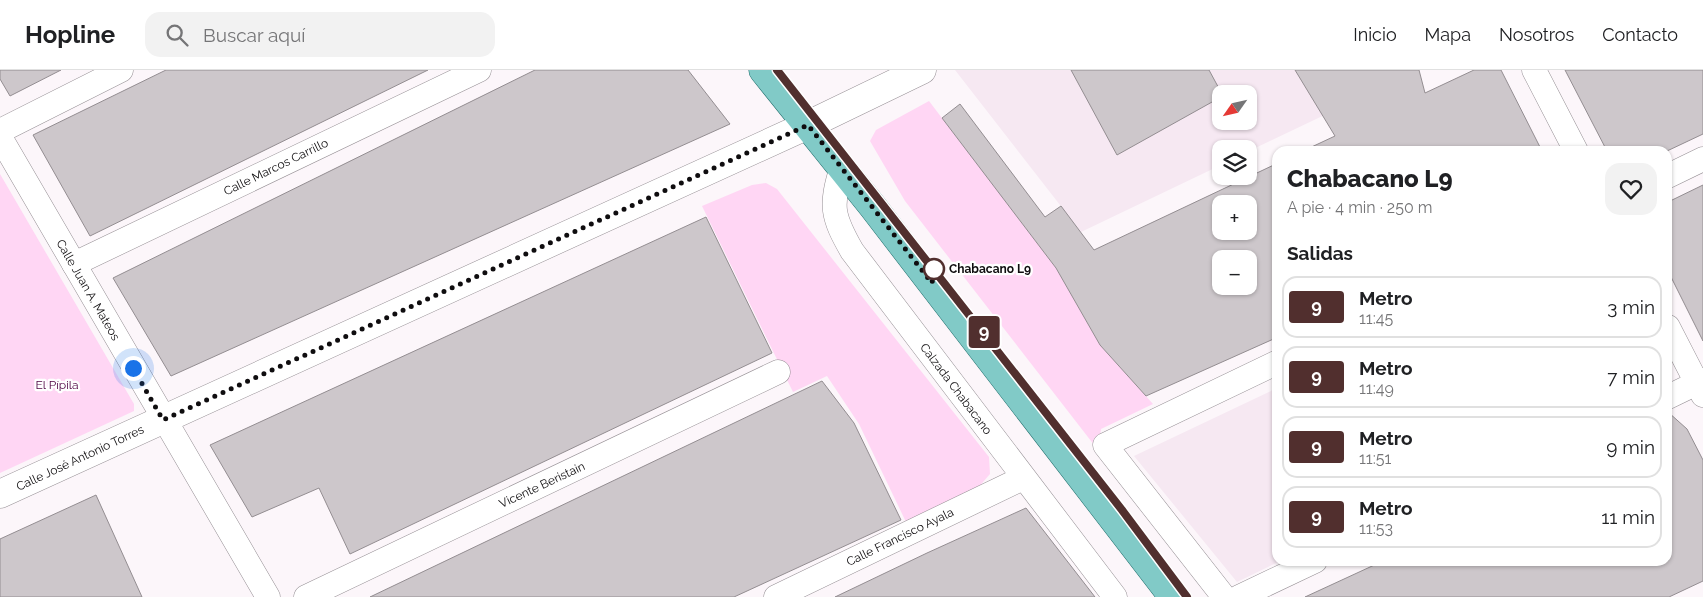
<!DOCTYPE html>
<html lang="es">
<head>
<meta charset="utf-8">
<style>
  :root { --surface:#fff; --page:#f2f2f2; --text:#202124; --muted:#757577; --line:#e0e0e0 }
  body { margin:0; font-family:Raleway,sans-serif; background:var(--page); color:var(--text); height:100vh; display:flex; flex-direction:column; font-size:19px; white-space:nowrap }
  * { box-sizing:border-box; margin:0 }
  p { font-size:16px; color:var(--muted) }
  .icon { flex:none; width:28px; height:28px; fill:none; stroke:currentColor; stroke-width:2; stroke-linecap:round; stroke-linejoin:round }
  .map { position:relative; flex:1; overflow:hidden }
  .drawer { position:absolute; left:1272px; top:76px; width:400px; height:420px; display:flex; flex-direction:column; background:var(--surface); border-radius:15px; box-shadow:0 1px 4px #0004 }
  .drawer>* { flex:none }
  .badge { padding:0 10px; border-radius:4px; font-size:18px; line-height:32px }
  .needle { width:32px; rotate:236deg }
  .controls { position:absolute; left:1212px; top:15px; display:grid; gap:10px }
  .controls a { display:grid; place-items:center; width:45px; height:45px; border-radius:10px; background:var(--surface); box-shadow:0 1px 4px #0004; font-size:25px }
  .you { position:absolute; width:25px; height:25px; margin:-12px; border:4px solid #fff; border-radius:50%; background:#1a73e8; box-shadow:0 0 0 8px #1a73e833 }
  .map>.badge { position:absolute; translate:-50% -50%; box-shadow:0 0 0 2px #fff }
  h2 { padding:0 15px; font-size:19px; line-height:45px }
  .round { display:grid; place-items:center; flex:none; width:52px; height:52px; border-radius:15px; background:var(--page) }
  .overview { display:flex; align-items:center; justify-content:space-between; height:85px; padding:0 15px }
  h1 { font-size:24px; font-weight:800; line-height:38px }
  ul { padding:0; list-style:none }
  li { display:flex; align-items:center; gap:15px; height:62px; margin:0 10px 8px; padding:0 5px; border:2px solid var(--line); border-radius:15px }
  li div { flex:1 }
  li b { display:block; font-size:19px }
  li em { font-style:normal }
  li .badge { min-width:55px; font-weight:700; text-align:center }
  header { display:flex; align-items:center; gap:30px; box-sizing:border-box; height:70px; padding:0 25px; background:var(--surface); border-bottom:1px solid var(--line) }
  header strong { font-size:24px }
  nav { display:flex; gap:28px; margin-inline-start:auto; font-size:18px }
  .search { width:350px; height:45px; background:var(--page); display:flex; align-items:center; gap:12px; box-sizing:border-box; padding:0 18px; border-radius:15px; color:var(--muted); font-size:19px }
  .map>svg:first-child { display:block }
  .built { fill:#f6e8f2; fill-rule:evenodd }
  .green { fill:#ffd6f4 }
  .building { fill:#cdc7cb; stroke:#938d91; fill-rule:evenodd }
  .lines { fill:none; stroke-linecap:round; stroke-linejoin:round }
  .street-casing { stroke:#969095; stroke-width:25 }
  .secondary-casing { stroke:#969095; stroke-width:29 }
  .primary-casing { stroke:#22706e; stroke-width:29 }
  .street { stroke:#fff; stroke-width:24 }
  .secondary { stroke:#fff; stroke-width:28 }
  .primary { stroke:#81cac7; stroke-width:28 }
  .line-casing { stroke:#fff; stroke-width:11 }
  .line { stroke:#512f2e; stroke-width:8 }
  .walk { stroke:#0f0d0f; stroke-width:5; stroke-dasharray:0 9 }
  .stop-dot { fill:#fff; stroke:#512f2e; stroke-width:2.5 }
  .labels { text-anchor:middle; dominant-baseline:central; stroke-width:4.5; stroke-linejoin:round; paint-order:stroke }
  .street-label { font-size:12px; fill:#0f0d0f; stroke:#fff }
  .stop-label { font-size:12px; font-weight:bold; fill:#0f0d0f; stroke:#fff; text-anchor:start }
  .park-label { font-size:12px; fill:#4d0041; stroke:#fff }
</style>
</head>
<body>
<header>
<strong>Hopline</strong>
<div class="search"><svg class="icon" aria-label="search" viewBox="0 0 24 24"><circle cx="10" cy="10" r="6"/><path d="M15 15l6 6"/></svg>Buscar aquí</div>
<nav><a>Inicio</a><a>Mapa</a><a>Nosotros</a><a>Contacto</a></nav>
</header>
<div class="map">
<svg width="1703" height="527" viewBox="0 0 1703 527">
  <rect width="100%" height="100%" fill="#fcf6fa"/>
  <!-- built -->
  <g class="built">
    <path d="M 955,0 L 1419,0 L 1249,81 L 1249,79 L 1221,79 L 1221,95 L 1081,162 ZM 1221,24 L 1249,24 L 1249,51 L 1221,51 Z"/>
    <path d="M 1277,318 L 1278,491 L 1280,491 L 1237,512 L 1134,386 Z"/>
  </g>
  <!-- green -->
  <g class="green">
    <path d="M 929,31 L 1056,198 L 1100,275 L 1153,334 L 1101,359 L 1098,380 L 905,131 L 870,71 L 876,60 Z"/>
    <path d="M 0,104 L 134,334 L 134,341 L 0,403 Z"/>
    <path d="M 766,113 L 777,119 L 989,387 L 990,404 L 977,419 L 906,452 L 859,354 L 827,306 L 793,322 L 702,136 L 752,115 Z"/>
  </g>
  <!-- building -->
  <g class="building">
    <path d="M 0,0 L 61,0 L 10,26 L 0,9 Z"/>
    <path d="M 166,0 L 428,0 L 90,166 L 33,65 Z"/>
    <path d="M 535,0 L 688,0 L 730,54 L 171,306 L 113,208 Z"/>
    <path d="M 1071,0 L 1209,0 L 1222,24 L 1221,27 L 1117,85 Z"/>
    <path d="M 1295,0 L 1419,0 L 1425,23 L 1474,0 L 1501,0 L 1542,81 L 1303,81 L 1335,66 Z"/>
    <path d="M 1565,0 L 1703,0 L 1703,64 L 1667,81 L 1607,81 Z"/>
    <path d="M 960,34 L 1045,147 L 1061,136 L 1094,180 L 1278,93 L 1278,267 L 1146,326 L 1100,275 L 1056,198 L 942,48 ZM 1221,134 L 1249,134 L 1249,161 L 1221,161 ZM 1221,189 L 1249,189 L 1249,216 L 1221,216 Z"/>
    <path d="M 1703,115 L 1703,271 L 1668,201 L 1668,132 Z"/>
    <path d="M 706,147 L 772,283 L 350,484 L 319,418 L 252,447 L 210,375 Z"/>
    <path d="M 822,311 L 854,353 L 901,450 L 734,527 L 370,527 Z"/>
    <path d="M 1668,342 L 1687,359 L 1703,390 L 1703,511 L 1669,527 L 1305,527 L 1383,491 L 1668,491 Z"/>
    <path d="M 96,425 L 142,527 L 0,527 L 0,469 Z"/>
    <path d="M 1026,438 L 1095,527 L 835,527 L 927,483 Z"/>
  </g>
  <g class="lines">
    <!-- street casing -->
    <g class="street-casing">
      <g id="street">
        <path d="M 1534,0 L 1576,81"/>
        <path d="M 0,61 L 121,0"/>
        <path d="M 0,67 L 268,527"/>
        <path d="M 842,97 C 830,136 832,146 852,181 L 1115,527"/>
        <path d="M 1668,106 L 1703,89"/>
        <path d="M 74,194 L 479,0"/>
        <path d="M 1668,257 L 1703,325"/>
        <path d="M 1668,327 L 1703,310"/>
        <path d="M 306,527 L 778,302"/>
        <path d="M 776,527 L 1023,408"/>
        <path d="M 1224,527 L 1105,375 L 1278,292"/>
        <path d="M 1239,527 L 1315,491"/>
      </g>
    </g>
    <!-- secondary casing -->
    <g class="secondary-casing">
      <path id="secondary" d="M 0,424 L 808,55 L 922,0"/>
    </g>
    <!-- primary casing -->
    <g class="primary-casing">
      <path id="primary" d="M 763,0 L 873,137 L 1173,527"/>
    </g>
    <!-- street -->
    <use href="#street" class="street"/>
    <!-- secondary -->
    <use href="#secondary" class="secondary"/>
    <!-- primary -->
    <use href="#primary" class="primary"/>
  </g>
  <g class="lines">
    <!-- line casing -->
    <g class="line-casing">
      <path id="line" d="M 777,0 L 1122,440 L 1187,527"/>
    </g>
    <!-- line -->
    <use href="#line" class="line"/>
    <!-- walk -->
    <path class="walk" d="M 133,298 L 163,350 L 808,55 L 932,213 L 934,199"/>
  </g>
  <!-- markers -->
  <circle class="stop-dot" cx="934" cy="199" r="10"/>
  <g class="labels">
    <!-- street labels -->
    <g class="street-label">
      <text transform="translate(276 97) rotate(-26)">Calle Marcos Carrillo</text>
      <text transform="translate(88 220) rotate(60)">Calle Juan A. Mateos</text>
      <text transform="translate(956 319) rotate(53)">Calzada Chabacano</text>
      <text transform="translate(80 388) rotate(-25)">Calle José Antonio Torres</text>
      <text transform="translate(542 415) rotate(-25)">Vicente Beristain</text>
      <text transform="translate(900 467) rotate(-26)">Calle Francisco Ayala</text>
    </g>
    <!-- stop labels -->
    <g class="stop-label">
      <text x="949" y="199">Chabacano L9</text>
    </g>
    <!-- park labels -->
    <g class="park-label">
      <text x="57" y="315">El Pípila</text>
    </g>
  </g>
</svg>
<div class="controls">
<a><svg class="needle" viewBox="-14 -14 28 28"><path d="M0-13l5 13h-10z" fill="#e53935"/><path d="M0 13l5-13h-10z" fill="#757577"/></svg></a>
<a><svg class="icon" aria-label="layers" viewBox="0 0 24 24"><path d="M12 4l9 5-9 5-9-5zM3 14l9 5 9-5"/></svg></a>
<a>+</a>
<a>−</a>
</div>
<div class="you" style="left:133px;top:298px"></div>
<b class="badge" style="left:984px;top:262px;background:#512f2e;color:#fff">9</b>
<section class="drawer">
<div class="overview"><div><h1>Chabacano L9</h1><p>A pie · 4 min · 250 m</p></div><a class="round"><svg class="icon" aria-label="heart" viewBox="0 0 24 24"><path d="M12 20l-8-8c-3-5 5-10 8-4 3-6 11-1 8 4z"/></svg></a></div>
<h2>Salidas</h2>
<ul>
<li><span class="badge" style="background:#512f2e;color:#fff">9</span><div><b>Metro</b><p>11:45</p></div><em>3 min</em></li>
<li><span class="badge" style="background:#512f2e;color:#fff">9</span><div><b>Metro</b><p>11:49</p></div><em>7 min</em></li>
<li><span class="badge" style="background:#512f2e;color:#fff">9</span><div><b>Metro</b><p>11:51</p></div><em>9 min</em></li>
<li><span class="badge" style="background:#512f2e;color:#fff">9</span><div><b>Metro</b><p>11:53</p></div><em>11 min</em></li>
</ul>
</section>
</div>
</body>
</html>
